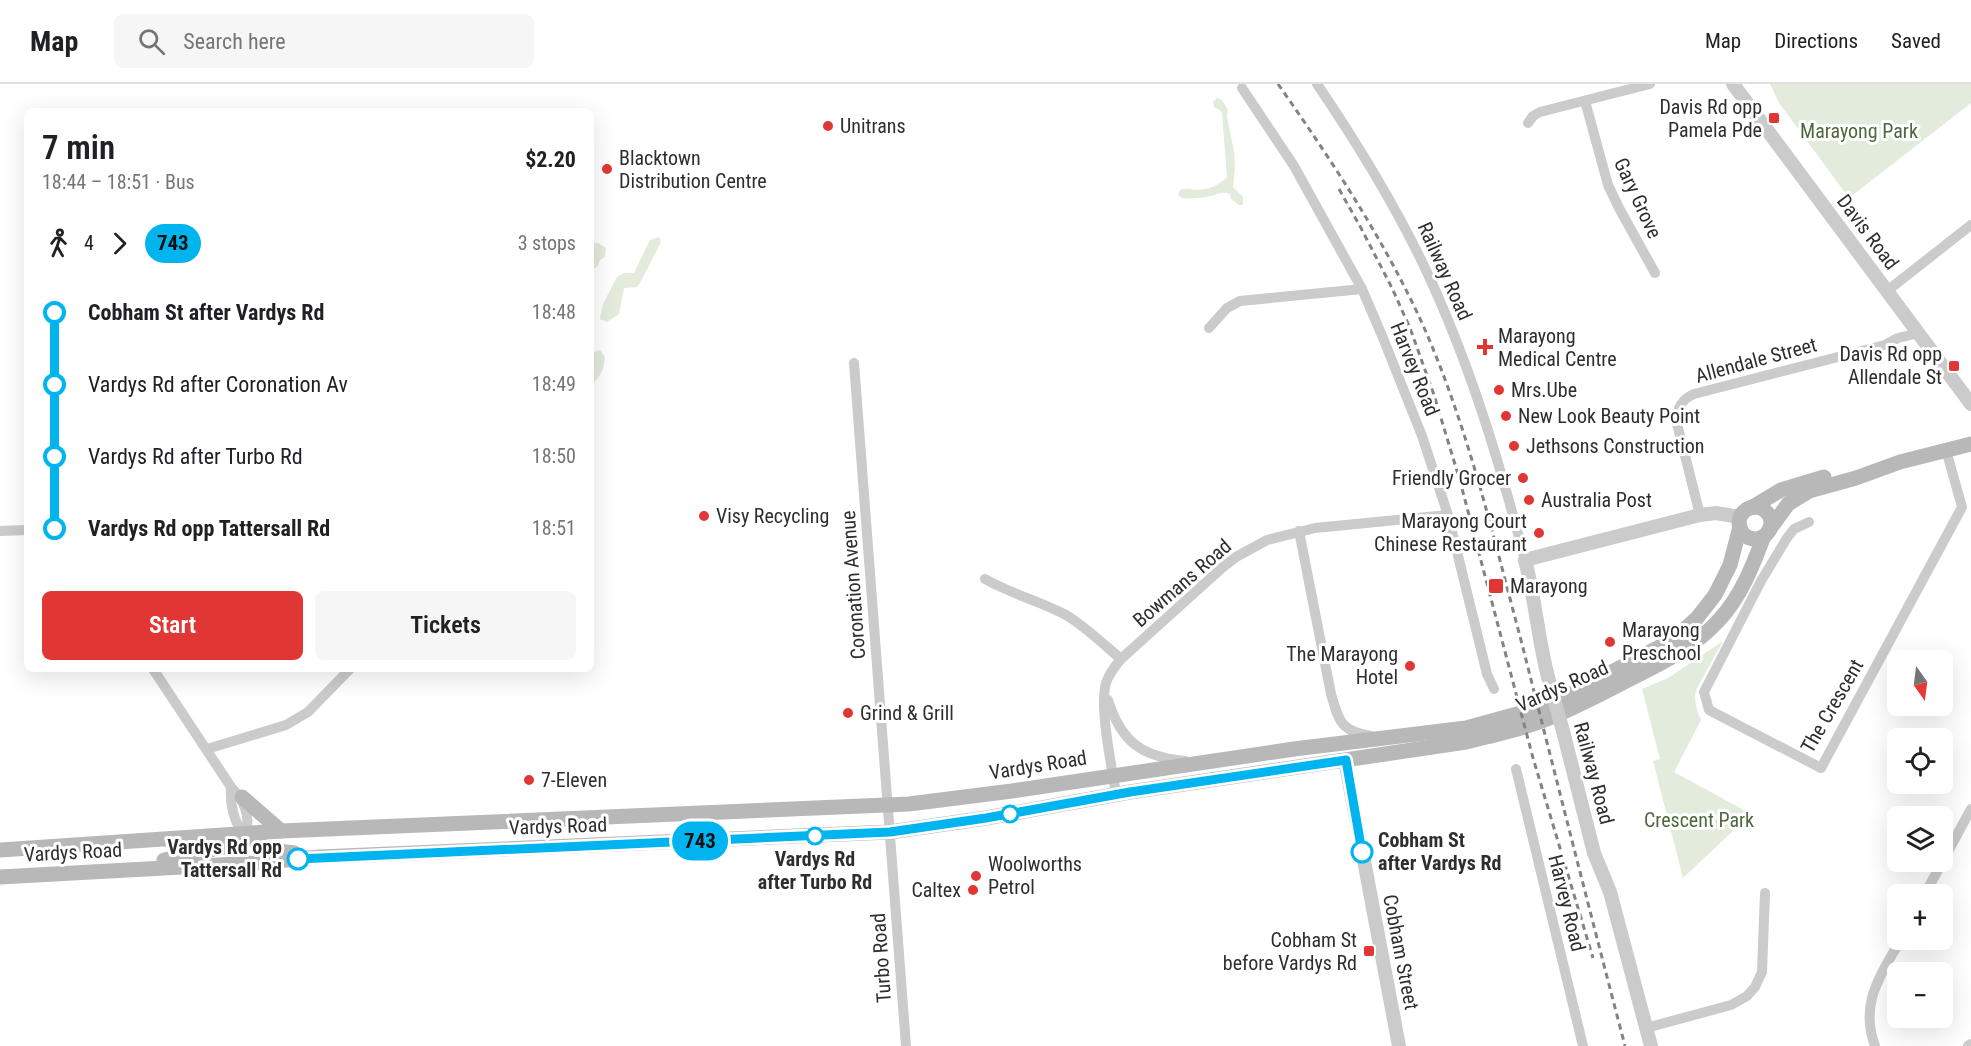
<!DOCTYPE html>
<html lang="en">
<head>
<meta charset="utf-8">
<style>
  :root { --surface:#fff; --page:#f6f6f6; --text:#202124; --muted:#757577; --line:#e0e0e0; --accent:#e13734 }
  body { margin:0; font-family:"Roboto Condensed",sans-serif; background:var(--page); color:var(--text); height:100vh; display:flex; flex-direction:column; font-size:22px; white-space:nowrap }
  * { box-sizing:border-box; margin:0 }
  p { font-size:20px; color:var(--muted) }
  .icon { flex:none; width:33px; height:33px; fill:none; stroke:currentColor; stroke-width:2; stroke-linecap:round; stroke-linejoin:round }
  .map { position:relative; flex:1; overflow:hidden }
  .details { position:absolute; left:24px; top:24px; width:570px; height:564px; display:flex; flex-direction:column; background:var(--surface); border-radius:9px; box-shadow:0 6px 24px #0002 }
  .details>* { flex:none }
  .badge { padding:0 12px; border-radius:20px; font-size:21px; line-height:39px }
  .needle { width:39px; rotate:166deg }
  .tools { position:absolute; left:1887px; top:566px; display:grid; gap:12px }
  .tools a { display:grid; place-items:center; width:66px; height:66px; border-radius:9px; background:var(--surface); box-shadow:0 6px 24px #0002; font-size:30px }
  .map>.badge { position:absolute; translate:-50% -50%; box-shadow:0 0 0 3px #fff }
  .legs { display:flex; align-items:center; gap:9px; height:66px; padding:0 18px; font-size:20px }
  .legs p { margin-inline-start:auto }
  .head { display:flex; align-items:center; justify-content:space-between; height:102px; padding:0 18px }
  h1 { font-size:33px; font-weight:600; line-height:45px }
  .cta { display:flex; gap:12px; margin-top:auto; padding:12px 18px }
  .cta a { flex:1; height:69px; border-radius:9px; background:var(--accent); color:#fff; font-size:24px; font-weight:600; line-height:69px; text-align:center }
  .cta a+a { background:var(--page); color:var(--text) }
  ul { padding:0 18px; list-style:none }
  li { display:flex; align-items:center; gap:21px; height:72px; font-size:22px }
  li i { display:grid; place-items:center; width:9px; height:100%; margin:0 8px; background:currentColor }
  li i::after { content:''; width:15px; height:15px; margin:-8px; border:4px solid; border-radius:50%; background:var(--surface) }
  li p { margin-inline-start:auto }
  li:first-child i { background:linear-gradient(#0000 50%,currentColor 0) }
  li:last-child i { background:linear-gradient(currentColor 50%,#0000 0) }
  header { display:flex; align-items:center; gap:36px; box-sizing:border-box; height:84px; padding:0 30px; background:var(--surface); border-bottom:2px solid var(--line) }
  header strong { font-size:28px }
  nav { display:flex; gap:33px; margin-inline-start:auto; font-size:21px }
  .search { width:420px; height:54px; background:var(--page); display:flex; align-items:center; gap:15px; box-sizing:border-box; padding:0 21px; border-radius:9px; color:var(--muted); font-size:22px }
  .map>svg:first-child { display:block }
  .green { fill:#e2ebdc }
  .lines { fill:none; stroke-linecap:round; stroke-linejoin:round }
  .minor { stroke:#cbcbcb; stroke-width:10 }
  .tertiary { stroke:#cbcbcb; stroke-width:14 }
  .secondary { stroke:#b8b8b8; stroke-width:15 }
  .rail { stroke:#838383; stroke-width:3; stroke-dasharray:6 4.5; stroke-linecap:butt }
  .tertiary-bridge { stroke:#cbcbcb; stroke-width:14 }
  .line-1-casing { stroke:#fff; stroke-width:14 }
  .line-1 { stroke:#00b5ef; stroke-width:9 }
  .poi-dot { fill:#e13734; stroke:#fff; stroke-width:2 }
  .stop-1-dot { fill:#fff; stroke:#00b5ef; stroke-width:3 }
  .labels { text-anchor:middle; dominant-baseline:central; stroke-width:6; stroke-linejoin:round; paint-order:stroke }
  .poi-label { font-size:20px; fill:#2e2e2e; stroke:#fff; text-anchor:start }
  .park-label { font-size:20px; fill:#4d683c; stroke:#fff }
  .street-label { font-size:20px; fill:#2e2e2e; stroke:#fff }
  .stop-label { font-size:20px; font-weight:bold; fill:#2e2e2e; stroke:#fff; text-anchor:start }
</style>
</head>
<body>
<header>
<strong>Map</strong>
<div class="search"><svg class="icon" aria-label="search" viewBox="0 0 24 24"><circle cx="10" cy="10" r="6"/><path d="M15 15l6 6"/></svg>Search here</div>
<nav><a>Map</a><a>Directions</a><a>Saved</a></nav>
</header>
<div class="map">
<svg width="1971" height="962" viewBox="0 0 1971 962">
  <rect width="100%" height="100%" fill="#fff"/>
  <!-- green -->
  <g class="green">
    <path d="M 1770,0 L 1971,0 L 1971,19 L 1849,114 L 1779,19 Z"/>
    <path d="M 1217,14 L 1222,16 L 1228,26 L 1227,33 L 1234,67 L 1235,83 L 1233,103 L 1243,113 L 1243,121 L 1239,121 L 1231,115 L 1230,110 C 1221,107 1219,110 1211,112 C 1202,114 1191,115 1182,114 L 1178,111 L 1180,106 C 1187,104 1189,105 1195,106 C 1208,106 1218,102 1227,93 L 1222,29 L 1220,26 L 1214,23 L 1213,18 Z"/>
    <path d="M 659,153 L 661,158 L 640,199 L 637,203 L 624,204 L 619,230 L 607,238 L 600,235 L 603,220 L 617,193 L 624,189 L 634,189 L 650,156 Z"/>
    <path d="M 591,159 L 598,159 L 606,164 L 605,173 L 600,176 L 598,182 L 595,184 L 591,181 Z"/>
    <path d="M 600,266 L 605,273 C 604,286 600,293 591,301 L 591,269 Z"/>
    <path d="M 1723,557 L 1697,604 C 1693,615 1696,625 1701,636 L 1674,688 L 1751,730 L 1683,794 L 1653,677 L 1660,675 L 1642,605 L 1668,594 Z"/>
  </g>
  <g class="lines">
    <!-- minor -->
    <g class="minor">
      <path d="M 1317,0 C 1357,59 1394,119 1425,184 C 1469,277 1499,376 1525,476"/>
      <path d="M 1242,4 L 1294,82 L 1362,205 L 1383,254 L 1422,352 L 1448,431 L 1487,590 L 1494,605"/>
      <path d="M 1585,17 L 1608,101 L 1619,124 L 1655,189"/>
      <path d="M 1528,39 L 1533,32 L 1540,28 L 1650,0"/>
      <path d="M 1887,207 L 1971,141"/>
      <path d="M 1209,244 L 1227,224 L 1240,217 L 1362,205"/>
      <path d="M 854,279 L 906,962"/>
      <path d="M 1700,431 L 1677,340 C 1676,326 1680,316 1694,310 L 1885,261 L 1898,254 L 1919,249"/>
      <path d="M 1809,438 L 1794,445 L 1787,454 L 1761,497 L 1704,608 L 1709,626 L 1821,684 L 1962,423 L 1946,366"/>
      <path d="M 0,447 L 27,446"/>
      <path d="M 1299,447 L 1331,610 C 1339,637 1340,647 1371,652"/>
      <path d="M 985,495 C 1011,510 1040,517 1066,531 C 1086,543 1103,560 1121,575"/>
      <path d="M 153,585 L 231,703 C 243,715 252,733 245,750 C 233,739 230,719 231,703"/>
      <path d="M 1108,616 C 1121,658 1142,673 1185,677"/>
      <path d="M 207,665 L 286,641 L 308,628 L 350,585"/>
      <path d="M 1516,685 L 1583,962"/>
      <path d="M 1116,710 C 1112,683 1099,624 1106,599 C 1109,590 1115,582 1121,575 L 1223,483 L 1236,473 L 1267,456 L 1315,444 L 1448,431"/>
      <path d="M 1925,810 L 1971,725"/>
      <path d="M 1646,944 L 1731,921 L 1747,912 L 1755,903 L 1762,888 L 1765,809"/>
      <path d="M 1875,962 C 1859,919 1881,891 1901,855"/>
      <path d="M 1968,962 L 1971,960"/>
    </g>
    <!-- tertiary -->
    <g class="tertiary">
      <path d="M 1733,0 L 1971,320"/>
      <path d="M 1548,593 C 1538,554 1535,514 1525,476 L 1700,431 L 1716,429 L 1740,433"/>
      <path d="M 1564,651 L 1594,769 L 1610,808 L 1651,962"/>
      <path d="M 1345,676 L 1399,962"/>
    </g>
    <!-- secondary -->
    <g class="secondary">
      <circle cx="1755" cy="439" r="16"/>
      <path d="M 1751,424 L 1781,406 L 1824,393"/>
      <path d="M 1769,446 L 1788,420 L 1809,407 L 1856,394 L 1900,378 L 1971,360"/>
      <path d="M 242,713 L 281,747"/>
      <path d="M 245,750 C 260,765 273,766 294,769"/>
      <path d="M 0,766 L 281,747 L 909,720 L 1012,707 L 1294,665 L 1466,644 L 1532,626 L 1568,611 L 1673,556 L 1697,534 L 1715,511 L 1730,481 L 1740,443"/>
      <path d="M 164,776 L 229,762 L 245,750"/>
      <path d="M 0,793 L 255,779 L 320,773 L 890,748 L 986,734 L 1130,708 L 1466,658 C 1496,651 1526,644 1554,632 C 1578,622 1601,610 1624,598 C 1658,581 1693,565 1719,536 C 1741,513 1753,481 1764,452"/>
    </g>
    <!-- rail -->
    <g class="rail">
      <path d="M 1278,0 C 1332,77 1383,154 1422,239 C 1468,342 1493,452 1522,560 C 1556,694 1590,828 1625,962"/>
      <path d="M 1339,105 L 1361,144 L 1392,204 L 1410,244 L 1434,311 L 1460,397 L 1533,674 L 1593,874"/>
    </g>
    <!-- tertiary-bridge -->
    <path class="tertiary-bridge" d="M 1548,593 L 1564,651"/>
  </g>
  <g class="lines">
    <!-- line-1 casing -->
    <g class="line-1-casing">
      <path id="line-1" d="M 298,775 L 890,748 L 986,734 L 1130,708 L 1346,676 L 1362,768"/>
    </g>
    <!-- line-1 -->
    <use href="#line-1" class="line-1"/>
  </g>
  <!-- markers -->
  <g class="poi-dot">
    <rect x="1768" y="28" width="12" height="12" rx="3"/>
    <circle cx="828" cy="42" r="6"/>
    <circle cx="607" cy="85" r="6"/>
    <path d="M1482 254h6v6h6v6h-6v6h-6v-6h-6v-6h6z"/>
    <rect x="1948" y="276" width="12" height="12" rx="3"/>
    <circle cx="1499" cy="306" r="6"/>
    <circle cx="1506" cy="332" r="6"/>
    <circle cx="1514" cy="362" r="6"/>
    <circle cx="1523" cy="394" r="6"/>
    <circle cx="1529" cy="416" r="6"/>
    <circle cx="704" cy="432" r="6"/>
    <circle cx="1539" cy="449" r="6"/>
    <rect x="1488" y="494" width="16" height="16" rx="3"/>
    <circle cx="1610" cy="558" r="6"/>
    <circle cx="1410" cy="582" r="6"/>
    <circle cx="848" cy="629" r="6"/>
    <circle cx="529" cy="696" r="6"/>
    <circle cx="976" cy="792" r="6"/>
    <circle cx="973" cy="806" r="6"/>
    <rect x="1363" y="861" width="12" height="12" rx="3"/>
  </g>
  <g class="stop-1-dot">
    <circle cx="1010" cy="730" r="8"/>
    <circle cx="815" cy="752" r="8"/>
    <circle cx="1362" cy="768" r="10"/>
    <circle cx="298" cy="775" r="10"/>
  </g>
  <g class="labels">
    <!-- poi labels -->
    <g class="poi-label">
      <text x="1762" y="23" text-anchor="end">Davis Rd opp<tspan x="1762" dy="23">Pamela Pde</tspan></text>
      <text x="840" y="42">Unitrans</text>
      <text x="619" y="74">Blacktown<tspan x="619" dy="23">Distribution Centre</tspan></text>
      <text x="1498" y="252">Marayong<tspan x="1498" dy="23">Medical Centre</tspan></text>
      <text x="1942" y="270" text-anchor="end">Davis Rd opp<tspan x="1942" dy="23">Allendale St</tspan></text>
      <text x="1511" y="306">Mrs.Ube</text>
      <text x="1518" y="332">New Look Beauty Point</text>
      <text x="1526" y="362">Jethsons Construction</text>
      <text x="1511" y="394" text-anchor="end">Friendly Grocer</text>
      <text x="1541" y="416">Australia Post</text>
      <text x="716" y="432">Visy Recycling</text>
      <text x="1527" y="437" text-anchor="end">Marayong Court<tspan x="1527" dy="23">Chinese Restaurant</tspan></text>
      <text x="1510" y="502">Marayong</text>
      <text x="1622" y="546">Marayong<tspan x="1622" dy="23">Preschool</tspan></text>
      <text x="1398" y="570" text-anchor="end">The Marayong<tspan x="1398" dy="23">Hotel</tspan></text>
      <text x="860" y="629">Grind &amp; Grill</text>
      <text x="541" y="696">7-Eleven</text>
      <text x="988" y="780">Woolworths<tspan x="988" dy="23">Petrol</tspan></text>
      <text x="961" y="806" text-anchor="end">Caltex</text>
      <text x="1357" y="856" text-anchor="end">Cobham St<tspan x="1357" dy="23">before Vardys Rd</tspan></text>
    </g>
    <!-- park labels -->
    <g class="park-label">
      <text x="1859" y="47">Marayong Park</text>
      <text x="1699" y="736">Crescent Park</text>
    </g>
    <!-- street labels -->
    <g class="street-label">
      <text transform="translate(1638 114) rotate(65)">Gary Grove</text>
      <text transform="translate(1868 148) rotate(53)">Davis Road</text>
      <text transform="translate(1445 187) rotate(66)">Railway Road</text>
      <text transform="translate(1756 276) rotate(-15)">Allendale Street</text>
      <text transform="translate(1415 285) rotate(68)">Harvey Road</text>
      <text transform="translate(1182 499) rotate(-41)">Bowmans Road</text>
      <text transform="translate(853 501) rotate(-94)">Coronation Avenue</text>
      <text transform="translate(1562 602) rotate(-24)">Vardys Road</text>
      <text transform="translate(1832 622) rotate(-60)">The Crescent</text>
      <text transform="translate(1038 681) rotate(-9)">Vardys Road</text>
      <text transform="translate(1594 689) rotate(75)">Railway Road</text>
      <text transform="translate(558 742) rotate(-2)">Vardys Road</text>
      <text transform="translate(73 768) rotate(-3)">Vardys Road</text>
      <text transform="translate(1567 819) rotate(76)">Harvey Road</text>
      <text transform="translate(1401 868) rotate(79)">Cobham Street</text>
      <text transform="translate(881 874) rotate(-94)">Turbo Road</text>
    </g>
    <!-- stop labels -->
    <g class="stop-label">
      <text x="1378" y="756">Cobham St<tspan x="1378" dy="23">after Vardys Rd</tspan></text>
      <text x="282" y="763" text-anchor="end">Vardys Rd opp<tspan x="282" dy="23">Tattersall Rd</tspan></text>
      <text x="815" y="775" text-anchor="middle">Vardys Rd<tspan x="815" dy="23">after Turbo Rd</tspan></text>
    </g>
  </g>
</svg>
<div class="tools">
<a><svg class="needle" viewBox="-14 -14 28 28"><path d="M0-13l5 13h-10z" fill="#e53935"/><path d="M0 13l5-13h-10z" fill="#757577"/></svg></a>
<a><svg class="icon" aria-label="locate" viewBox="0 0 24 24"><circle cx="12" cy="12" r="6"/><path d="M12 2v4M12 18v4M2 12h4M18 12h4"/></svg></a>
<a><svg class="icon" aria-label="layers" viewBox="0 0 24 24"><path d="M12 4l9 5-9 5-9-5zM3 14l9 5 9-5"/></svg></a>
<a>+</a>
<a>−</a>
</div>
<b class="badge" style="left:700px;top:757px;background:#00b5ef;color:#111">743</b>
<section class="details">
<div class="head"><div><h1>7 min</h1><p>18:44 – 18:51 · Bus</p></div><b>$2.20</b></div>
<div class="legs"><svg class="icon" aria-label="walk" viewBox="0 0 24 24"><circle cx="13" cy="4" r="2"/><path d="M13 8l-2 6 4 7M11 14l-3 7M7 12l3-4h3l4 4"/></svg>4<svg class="icon" aria-label="forward" viewBox="0 0 24 24"><path d="M9 5l7 7-7 7"/></svg><b class="badge" style="background:#00b5ef;color:#111">743</b><p>3 stops</p></div>
<ul>
<li><i style="color:#00b5ef"></i><b>Cobham St after Vardys Rd</b><p>18:48</p></li>
<li><i style="color:#00b5ef"></i><span>Vardys Rd after Coronation Av</span><p>18:49</p></li>
<li><i style="color:#00b5ef"></i><span>Vardys Rd after Turbo Rd</span><p>18:50</p></li>
<li><i style="color:#00b5ef"></i><b>Vardys Rd opp Tattersall Rd</b><p>18:51</p></li>
</ul>
<div class="cta"><a>Start</a><a>Tickets</a></div>
</section>
</div>
</body>
</html>
